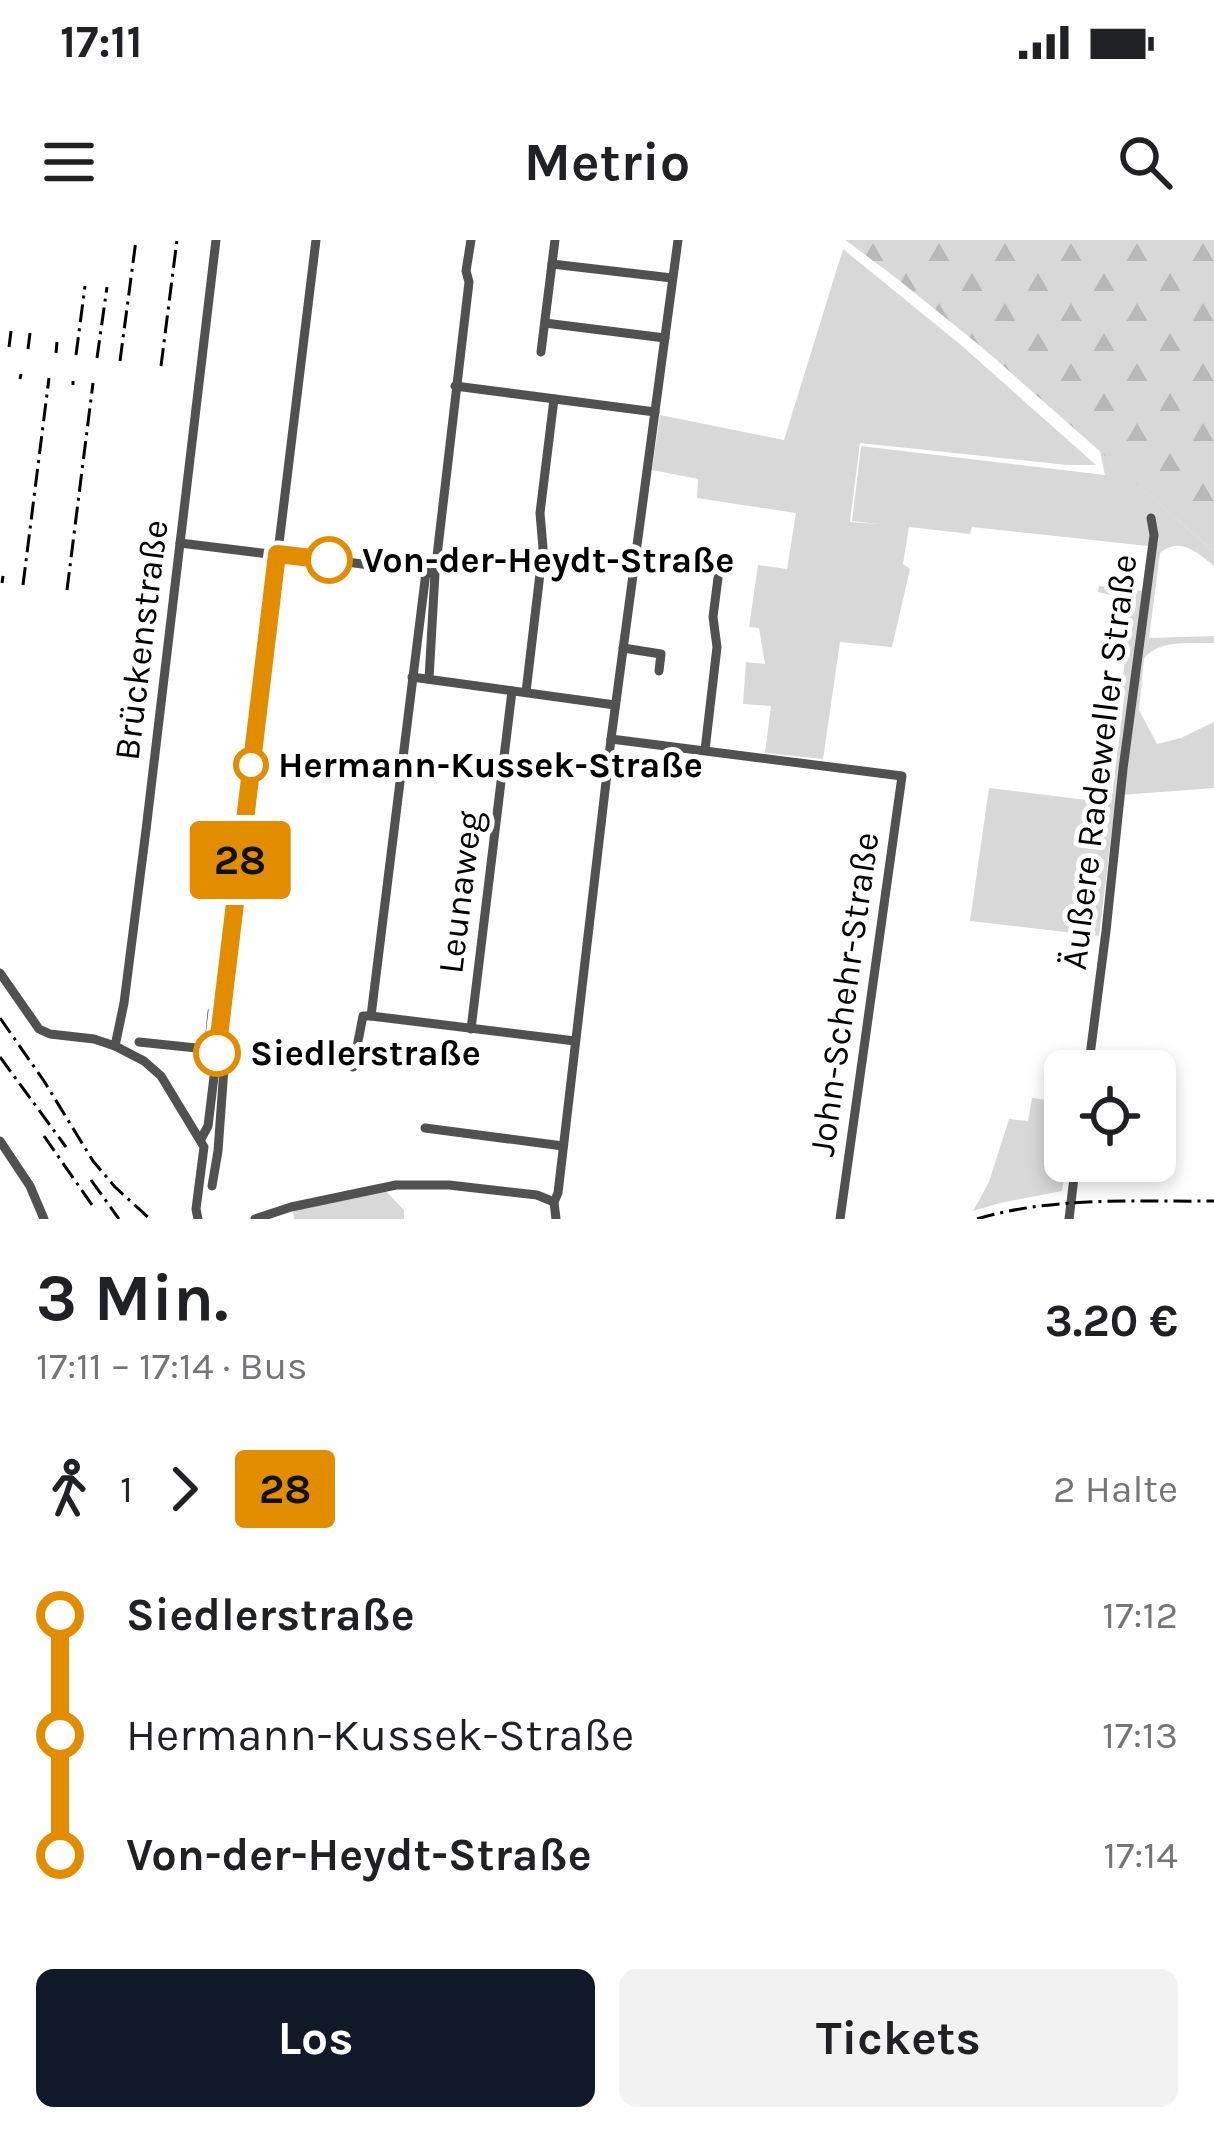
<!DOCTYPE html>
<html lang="de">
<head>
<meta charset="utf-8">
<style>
  :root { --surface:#fff; --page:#f2f2f2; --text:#202124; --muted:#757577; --accent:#111827 }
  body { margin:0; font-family:Karla,sans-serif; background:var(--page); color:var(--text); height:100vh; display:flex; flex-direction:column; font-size:45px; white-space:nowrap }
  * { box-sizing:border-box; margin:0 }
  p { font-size:39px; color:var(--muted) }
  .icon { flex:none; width:66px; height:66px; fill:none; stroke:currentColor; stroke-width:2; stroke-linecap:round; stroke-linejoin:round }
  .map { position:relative; height:979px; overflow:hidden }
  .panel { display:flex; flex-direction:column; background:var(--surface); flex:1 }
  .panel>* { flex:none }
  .badge { padding:0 24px; border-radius:9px; font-size:42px; line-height:78px }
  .fabs { position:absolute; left:1044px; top:810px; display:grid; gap:24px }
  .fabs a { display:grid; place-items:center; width:132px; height:132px; border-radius:18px; background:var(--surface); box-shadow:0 6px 18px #0003; font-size:60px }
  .map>.badge { position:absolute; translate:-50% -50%; box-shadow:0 0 0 6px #fff }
  .legs { display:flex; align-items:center; gap:18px; height:132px; padding:0 36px; font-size:39px }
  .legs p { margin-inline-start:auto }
  .overview { display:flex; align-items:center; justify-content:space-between; height:204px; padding:0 36px }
  h1 { font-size:66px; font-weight:700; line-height:90px }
  .button { display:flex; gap:24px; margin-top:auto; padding:24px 36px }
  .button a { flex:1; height:138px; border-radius:18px; background:var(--accent); color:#fff; font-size:48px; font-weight:700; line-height:138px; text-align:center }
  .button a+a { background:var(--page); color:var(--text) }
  ul { padding:0 36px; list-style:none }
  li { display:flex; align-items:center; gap:42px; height:120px; font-size:45px }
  li i { display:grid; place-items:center; width:18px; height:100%; margin:0 15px; background:currentColor }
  li i::after { content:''; width:30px; height:30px; margin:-15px; border:9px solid; border-radius:50%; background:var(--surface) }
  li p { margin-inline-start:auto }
  li:first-child i { background:linear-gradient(#0000 50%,currentColor 0) }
  li:last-child i { background:linear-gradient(currentColor 50%,#0000 0) }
  .status { display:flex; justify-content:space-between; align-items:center; height:84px; padding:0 60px; background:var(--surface); direction:ltr }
  .status svg { height:33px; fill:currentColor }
  header { display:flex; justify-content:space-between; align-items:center; height:156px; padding:0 36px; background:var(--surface); font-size:54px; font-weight:700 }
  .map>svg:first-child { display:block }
  .green { fill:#d8d8d8 }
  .forest { fill:url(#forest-firs) }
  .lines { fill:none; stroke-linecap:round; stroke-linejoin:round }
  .minor { stroke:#515151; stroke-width:9 }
  .rail { stroke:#000; stroke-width:3; stroke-dasharray:18 6 3 6; stroke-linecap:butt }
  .line-1-casing { stroke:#fff; stroke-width:27 }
  .line-1 { stroke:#e28d00; stroke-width:18 }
  .stop-1-dot { fill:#fff; stroke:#e28d00; stroke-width:6 }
  .labels { text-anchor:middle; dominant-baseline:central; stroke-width:10; stroke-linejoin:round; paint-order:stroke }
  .stop-label { font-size:36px; font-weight:bold; fill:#000; stroke:#fff; text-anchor:start }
  .street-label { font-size:36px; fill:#000; stroke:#fff }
</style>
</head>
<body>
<div class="status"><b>17:11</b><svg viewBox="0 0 49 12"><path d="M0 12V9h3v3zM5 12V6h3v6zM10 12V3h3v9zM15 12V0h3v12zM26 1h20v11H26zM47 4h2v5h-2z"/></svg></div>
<header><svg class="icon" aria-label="menu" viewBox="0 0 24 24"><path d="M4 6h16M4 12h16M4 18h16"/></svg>Metrio<svg class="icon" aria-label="search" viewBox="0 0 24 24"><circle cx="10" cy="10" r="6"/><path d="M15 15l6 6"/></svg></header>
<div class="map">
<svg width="1214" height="979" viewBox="0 0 1214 979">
  <defs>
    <pattern id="forest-firs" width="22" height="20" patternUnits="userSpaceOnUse" patternTransform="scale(3)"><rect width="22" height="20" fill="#d8d8d8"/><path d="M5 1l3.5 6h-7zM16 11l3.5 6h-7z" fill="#b8b8b8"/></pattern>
  </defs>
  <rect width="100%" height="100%" fill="#fff"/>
  <!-- green -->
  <g class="green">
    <path d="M 843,9 L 961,105 L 1096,225 L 1067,225 L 860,203 L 850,282 L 879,284 L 852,281 L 861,206 L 1105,235 L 1100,211 L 1214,312 L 1214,326 C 1197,312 1180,296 1160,313 L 1149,398 L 1214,396 L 1214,403 C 1191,404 1158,399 1144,419 L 1139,470 L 1157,504 L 1181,498 L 1214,482 L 1214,548 L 1121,555 L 1115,565 L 1099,696 L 970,681 L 989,548 L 1111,563 L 1124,459 L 1120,458 L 1129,391 L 1119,379 L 1123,358 L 1098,352 L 1099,346 L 1142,351 L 1148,306 L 972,287 L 970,294 L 909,287 L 903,324 L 910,329 L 892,407 L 840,402 L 823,519 L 765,513 L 771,466 L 743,464 L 746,422 L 765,424 L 759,388 L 749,387 L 758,325 L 787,329 L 796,273 L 697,258 L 698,239 L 652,230 L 660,175 L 784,200 Z"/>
    <path d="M 1032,858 L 1065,862 L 1067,921 L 1062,951 L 1000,963 L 973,971 L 989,942 L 1009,879 L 1028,881 Z"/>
    <path d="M 384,949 L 404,970 L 404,979 L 294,979 L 293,969 Z"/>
  </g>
  <!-- forest -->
  <path class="forest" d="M 845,0 L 1214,0 L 1214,312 L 984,109 L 895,37 Z"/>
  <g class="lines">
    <!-- minor -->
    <g class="minor">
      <path d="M 552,24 L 672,38"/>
      <path d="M 545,83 L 665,98"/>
      <path d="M 541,112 L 555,0"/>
      <path d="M 455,146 L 655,172"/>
      <path d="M 180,303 L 277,315"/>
      <path d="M 277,313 L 432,333"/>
      <path d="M 623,408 L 661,414 L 659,431"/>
      <path d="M 412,437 L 615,465"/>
      <path d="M 429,439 L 435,333 L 469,42 L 466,31 L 471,0"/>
      <path d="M 526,452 L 543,308 L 540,273 L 554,159"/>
      <path d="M 611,499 L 902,536 L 840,979"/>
      <path d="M 705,510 L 717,407 L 713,377 L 718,338"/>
      <path d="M 0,733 L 39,789 L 50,794 L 94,799 L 115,806 L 144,821 L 161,836 L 204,907 L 196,969 L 198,979"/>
      <path d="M 371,776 L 575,801"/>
      <path d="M 471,789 L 512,451"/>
      <path d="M 139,802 L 206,809 L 209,803 L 212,772 L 222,770"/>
      <path d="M 115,806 L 124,763 L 146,590 L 216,0"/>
      <path d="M 353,827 L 363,776 L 371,776 L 426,332"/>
      <path d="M 1088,831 L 1106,691 L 1123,529 L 1154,295 L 1151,278"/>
      <path d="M 425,888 L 563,906"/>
      <path d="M 201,899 L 208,886 L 316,0"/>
      <path d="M 0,901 L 30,946 L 44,979"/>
      <path d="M 212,946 L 218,911 L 229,759"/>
      <path d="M 255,979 L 291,967 L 396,945 L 449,945 L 537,955 L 554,962"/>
      <path d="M 556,979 L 554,962 L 558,953 L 611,499 L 678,0"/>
      <path d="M 1069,979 L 1076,921"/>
    </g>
    <!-- rail -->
    <g class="rail">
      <path d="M 9,107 L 11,91"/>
      <path d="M 28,109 L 30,93"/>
      <path d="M 56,113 L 57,102"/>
      <path d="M 76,115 L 85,46"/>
      <path d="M 97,118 L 107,47"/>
      <path d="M 120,121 L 136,0"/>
      <path d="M 161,126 L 177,0"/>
      <path d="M 20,139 L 21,134"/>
      <path d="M 73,145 L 73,141"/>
      <path d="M 2,343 L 3,336"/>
      <path d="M 23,345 L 49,138"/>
      <path d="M 67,350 L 93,143"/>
      <path d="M 0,778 L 44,841 L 93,921 L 115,947 L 150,979"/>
      <path d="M 0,817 L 66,907"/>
      <path d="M 44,896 L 92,965"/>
      <path d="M 91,940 L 119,979"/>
      <path d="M 977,979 C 1054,956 1135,962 1214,961"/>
    </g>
  </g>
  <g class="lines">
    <!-- line-1 casing -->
    <g class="line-1-casing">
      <path id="line-1" d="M 217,813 L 277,314 L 329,320"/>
    </g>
    <!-- line-1 -->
    <use href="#line-1" class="line-1"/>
  </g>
  <!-- markers -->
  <g class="stop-1-dot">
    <circle cx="329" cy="320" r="21"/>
    <circle cx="251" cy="525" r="15"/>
    <circle cx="217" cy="813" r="21"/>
  </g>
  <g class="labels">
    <!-- stop labels -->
    <g class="stop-label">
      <text x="362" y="320">Von-der-Heydt-Straße</text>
      <text x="278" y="525">Hermann-Kussek-Straße</text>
      <text x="250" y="813">Siedlerstraße</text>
    </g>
    <!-- street labels -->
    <g class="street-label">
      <text transform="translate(141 400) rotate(-83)">Brückenstraße</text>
      <text transform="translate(1099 522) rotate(-83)">Äußere Radeweller Straße</text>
      <text transform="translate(460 652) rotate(-83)">Leunaweg</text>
      <text transform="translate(844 754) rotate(-82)">John-Schehr-Straße</text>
    </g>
  </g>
</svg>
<div class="fabs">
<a><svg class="icon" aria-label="locate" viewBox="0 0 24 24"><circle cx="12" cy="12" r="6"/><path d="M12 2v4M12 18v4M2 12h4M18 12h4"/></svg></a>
</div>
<b class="badge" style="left:240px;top:620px;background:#e28d00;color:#111">28</b>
</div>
<section class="panel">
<div class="overview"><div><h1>3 Min.</h1><p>17:11 – 17:14 · Bus</p></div><b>3.20 €</b></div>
<div class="legs"><svg class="icon" aria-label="walk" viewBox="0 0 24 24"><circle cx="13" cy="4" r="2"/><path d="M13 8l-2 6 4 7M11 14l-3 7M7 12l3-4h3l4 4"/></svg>1<svg class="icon" aria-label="forward" viewBox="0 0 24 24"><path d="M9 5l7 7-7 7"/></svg><b class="badge" style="background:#e28d00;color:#111">28</b><p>2 Halte</p></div>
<ul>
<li><i style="color:#e28d00"></i><b>Siedlerstraße</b><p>17:12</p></li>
<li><i style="color:#e28d00"></i><span>Hermann-Kussek-Straße</span><p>17:13</p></li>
<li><i style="color:#e28d00"></i><b>Von-der-Heydt-Straße</b><p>17:14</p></li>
</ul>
<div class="button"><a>Los</a><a>Tickets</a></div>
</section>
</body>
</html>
